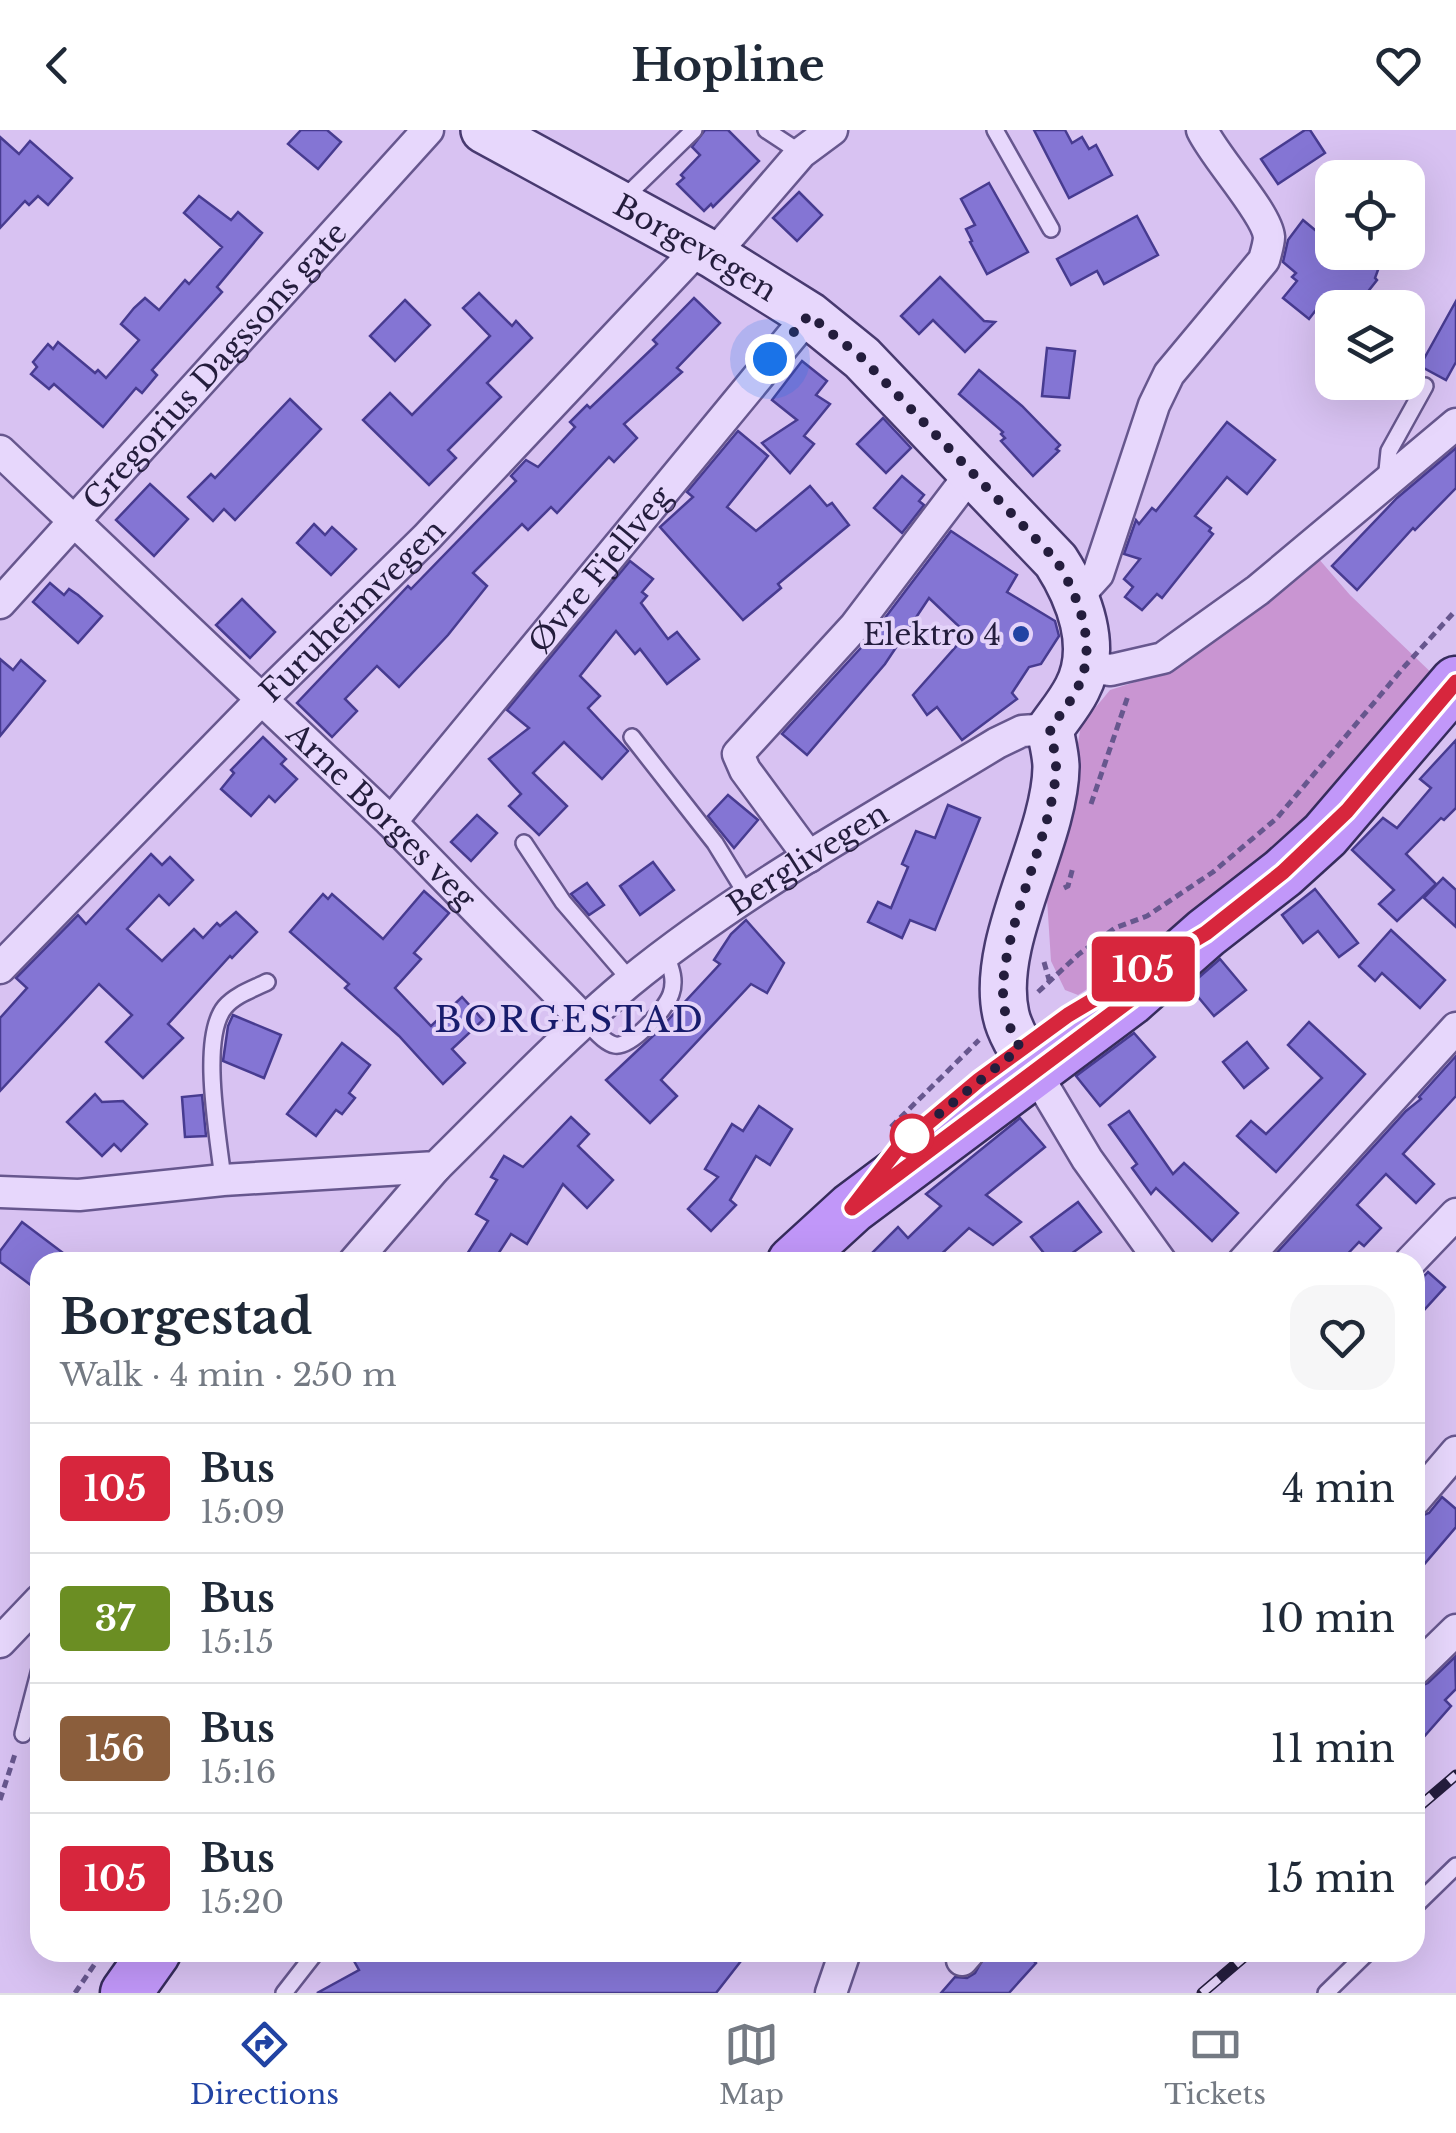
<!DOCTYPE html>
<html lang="en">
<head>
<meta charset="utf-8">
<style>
  :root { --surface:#fff; --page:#f6f6f7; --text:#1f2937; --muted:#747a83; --line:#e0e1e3; --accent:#2143a3 }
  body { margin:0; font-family:"Libre Baskerville",serif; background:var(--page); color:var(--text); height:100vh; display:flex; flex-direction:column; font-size:38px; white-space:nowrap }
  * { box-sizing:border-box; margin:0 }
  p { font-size:32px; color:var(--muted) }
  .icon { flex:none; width:55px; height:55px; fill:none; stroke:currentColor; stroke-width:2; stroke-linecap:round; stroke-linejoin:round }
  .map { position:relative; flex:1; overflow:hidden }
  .side { position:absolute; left:30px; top:1122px; width:1395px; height:710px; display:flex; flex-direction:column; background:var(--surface); border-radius:30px; box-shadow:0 10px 40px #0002 }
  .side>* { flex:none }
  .badge { padding:0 20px; border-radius:8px; font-size:35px; line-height:65px }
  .controls { position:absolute; left:1315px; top:30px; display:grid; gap:20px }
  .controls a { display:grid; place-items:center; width:110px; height:110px; border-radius:20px; background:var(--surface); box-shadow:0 10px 40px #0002; font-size:50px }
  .you { position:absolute; width:50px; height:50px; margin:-25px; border:8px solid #fff; border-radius:50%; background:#1a73e8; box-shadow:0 0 0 15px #1a73e833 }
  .map>.badge { position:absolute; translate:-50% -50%; box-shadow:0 0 0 5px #fff }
  .round { display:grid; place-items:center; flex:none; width:105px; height:105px; border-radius:30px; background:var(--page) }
  .overview { display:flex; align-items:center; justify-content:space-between; height:170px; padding:0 30px }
  h1 { font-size:48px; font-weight:700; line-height:75px }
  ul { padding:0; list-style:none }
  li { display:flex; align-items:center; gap:30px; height:130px; padding:0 30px; border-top:2px solid var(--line) }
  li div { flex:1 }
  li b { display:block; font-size:38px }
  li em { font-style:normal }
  li .badge { min-width:110px; font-weight:700; text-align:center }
  header { display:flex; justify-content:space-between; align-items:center; height:130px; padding:0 30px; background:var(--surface); font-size:45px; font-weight:700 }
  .dock { display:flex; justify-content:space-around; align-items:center; height:140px; border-top:2px solid var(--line); background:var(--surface); font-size:28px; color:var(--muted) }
  .dock a { display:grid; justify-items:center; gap:5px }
  .dock .active { color:var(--accent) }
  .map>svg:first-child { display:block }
  .green { fill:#c995d2 }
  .building { fill:#8475d4; stroke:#473b90; stroke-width:2.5 }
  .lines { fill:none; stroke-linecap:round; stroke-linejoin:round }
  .lane-casing { stroke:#67578e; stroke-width:20 }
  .street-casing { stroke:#67578e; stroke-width:35 }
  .secondary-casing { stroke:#483a70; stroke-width:50 }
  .primary-casing { stroke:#362c5c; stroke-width:55 }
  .path { stroke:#67578e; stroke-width:5; stroke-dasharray:8 5; stroke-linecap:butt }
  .lane { stroke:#e7d7fc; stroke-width:15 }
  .street { stroke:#e7d7fc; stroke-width:30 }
  .secondary { stroke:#e7d7fc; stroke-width:45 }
  .primary { stroke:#c197f9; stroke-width:50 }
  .rail-casing { stroke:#241d3d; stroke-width:11 }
  .rail { stroke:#e4d3f9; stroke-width:8; stroke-dasharray:22; stroke-linecap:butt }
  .line-casing { stroke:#fff; stroke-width:22 }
  .line { stroke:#d7263d; stroke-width:15 }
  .walk { stroke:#241d3d; stroke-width:10; stroke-dasharray:0 18 }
  .poi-dot { fill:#2143a3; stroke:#e4d3f9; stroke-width:4 }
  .stop-dot { fill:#fff; stroke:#d7263d; stroke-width:5 }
  .labels { text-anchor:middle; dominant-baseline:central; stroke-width:8; stroke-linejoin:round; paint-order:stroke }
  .street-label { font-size:30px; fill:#241d3d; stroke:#e4d3f9 }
  .poi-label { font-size:30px; fill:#241d3d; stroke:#e4d3f9; text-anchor:end }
  .quarter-label { font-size:35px; letter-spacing:2.5px; fill:#181c6d; stroke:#e4d3f9 }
</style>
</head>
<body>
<header><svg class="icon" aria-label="back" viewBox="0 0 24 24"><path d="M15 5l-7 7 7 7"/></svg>Hopline<svg class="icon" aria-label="heart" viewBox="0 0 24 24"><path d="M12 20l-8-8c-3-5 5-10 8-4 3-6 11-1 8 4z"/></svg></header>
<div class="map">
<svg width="1456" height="1863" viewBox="0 0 1456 1863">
  <rect width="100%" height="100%" fill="#d8c2f2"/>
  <!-- green -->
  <path class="green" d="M 1318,428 L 1350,465 L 1439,550 L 1360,645 L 1223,772 L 1078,865 L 1065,860 L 1051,831 L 1047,769 L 1054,730 L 1080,633 L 1078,613 L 1081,595 L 1110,560 L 1145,549 L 1208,514 Z"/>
  <!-- building -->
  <g class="building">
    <path d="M 301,0 L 327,0 L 341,12 L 318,39 L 288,14 Z"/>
    <path d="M 705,0 L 728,0 L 759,31 L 713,77 L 711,74 L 704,81 L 677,54 L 684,48 L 681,45 L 700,25 L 692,17 Z"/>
    <path d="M 1034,0 L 1065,0 L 1072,13 L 1082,7 L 1089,19 L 1096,15 L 1112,45 L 1069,68 Z"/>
    <path d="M 1305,0 L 1310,0 L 1325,23 L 1278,54 L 1261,29 Z"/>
    <path d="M 0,7 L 19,24 L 30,11 L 72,48 L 48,75 L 38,66 L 29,75 L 25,71 L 0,98 Z"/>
    <path d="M 989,53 L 1028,122 L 987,144 L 970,112 L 972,111 L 966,99 L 975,95 L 961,69 Z"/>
    <path d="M 799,62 L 822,85 L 797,111 L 773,88 Z"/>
    <path d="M 199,66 L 231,90 L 238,82 L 262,103 L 217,157 L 222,162 L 152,240 L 157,245 L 142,263 L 136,258 L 103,297 L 54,254 L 49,259 L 31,244 L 37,237 L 33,232 L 48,214 L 53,219 L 58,212 L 95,243 L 98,240 L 106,248 L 139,210 L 121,194 L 134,178 L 145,168 L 159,180 L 185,150 L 189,154 L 222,117 L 184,83 Z"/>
    <path d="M 1137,86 L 1158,125 L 1104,154 L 1097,141 L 1071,155 L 1057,129 Z"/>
    <path d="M 1303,90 L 1332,114 L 1332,122 L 1357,122 L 1378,140 L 1375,148 L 1377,150 L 1355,178 L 1339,178 L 1326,167 L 1309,189 L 1283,168 L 1297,151 L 1292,147 L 1296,143 L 1283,132 L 1288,110 Z"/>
    <path d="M 940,147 L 984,191 L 995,192 L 965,222 L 933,190 L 919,204 L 901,186 Z"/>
    <path d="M 479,163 L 512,196 L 516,191 L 532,208 L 487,253 L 501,267 L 448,320 L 456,328 L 429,355 L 363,290 L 390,263 L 412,285 L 490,206 L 463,178 Z"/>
    <path d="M 694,168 L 720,193 L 677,238 L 682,242 L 624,294 L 637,308 L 614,332 L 609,327 L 557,383 L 551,377 L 528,400 L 522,394 L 473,443 L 487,456 L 448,505 L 399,557 L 377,536 L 345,569 L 357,581 L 332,607 L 297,573 L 408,456 L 411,459 L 516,351 L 511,346 L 526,330 L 538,337 L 575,297 L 570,292 L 587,275 L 590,278 L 657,214 L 653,210 Z"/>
    <path d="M 405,170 L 430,195 L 395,231 L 370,206 Z"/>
    <path d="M 1456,171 L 1456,232 L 1446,250 L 1420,236 Z"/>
    <path d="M 1047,218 L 1075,221 L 1069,268 L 1042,266 Z"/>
    <path d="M 802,231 L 827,251 L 816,265 L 830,274 L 804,306 L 814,314 L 790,343 L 762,313 L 797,290 L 772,270 Z"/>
    <path d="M 979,240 L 1022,276 L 1060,315 L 1056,319 L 1059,321 L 1033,346 L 1001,311 L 1005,308 L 1001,304 L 1003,302 L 959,264 Z"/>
    <path d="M 290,269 L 321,299 L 235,390 L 224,379 L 213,391 L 188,367 L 211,344 L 215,348 Z"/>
    <path d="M 883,288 L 911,318 L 886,343 L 857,314 Z"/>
    <path d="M 1227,292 L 1275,330 L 1247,364 L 1227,347 L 1195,386 L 1211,398 L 1209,401 L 1213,404 L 1162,468 L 1157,464 L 1142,480 L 1125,467 L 1133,457 L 1124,449 L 1140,429 L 1124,424 L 1136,390 L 1139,394 L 1152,378 L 1156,381 Z"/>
    <path d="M 738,301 L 768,326 L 727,377 L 756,401 L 810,356 L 827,376 L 832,373 L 849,395 L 778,454 L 781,458 L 743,490 L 660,397 L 693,367 L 687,362 Z"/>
    <path d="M 1456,318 L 1456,358 L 1415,400 L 1413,398 L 1357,460 L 1332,436 L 1397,368 Z"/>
    <path d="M 902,346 L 924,365 L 919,371 L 924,375 L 902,403 L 874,378 Z"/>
    <path d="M 150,354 L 188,389 L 154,426 L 116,390 Z"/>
    <path d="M 314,394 L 325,405 L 332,397 L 356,419 L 331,445 L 297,413 Z"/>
    <path d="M 951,401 L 1017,445 L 1007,462 L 1055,491 L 1059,506 L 1041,534 L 1029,537 L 1012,563 L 1017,569 L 962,610 L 937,577 L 927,585 L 913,565 L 967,504 L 929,468 L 885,534 L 807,625 L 782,604 L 869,509 Z"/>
    <path d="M 630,431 L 653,449 L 642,462 L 647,466 L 641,473 L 668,509 L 677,502 L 699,529 L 667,554 L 640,519 L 635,524 L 616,501 L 580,546 L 600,566 L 588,578 L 628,621 L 602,649 L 564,612 L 533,643 L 567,676 L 539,705 L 509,676 L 521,664 L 489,629 L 529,598 L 507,580 Z"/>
    <path d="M 50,453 L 64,465 L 69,459 L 78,465 L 102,486 L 78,513 L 33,472 Z"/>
    <path d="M 242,469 L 275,502 L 250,528 L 216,495 Z"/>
    <path d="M 0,529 L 13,540 L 21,530 L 45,551 L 0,606 Z"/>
    <path d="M 263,607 L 286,629 L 281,634 L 297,649 L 275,672 L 269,666 L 251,686 L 221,659 L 234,643 L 231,640 Z"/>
    <path d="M 1456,610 L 1456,678 L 1444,690 L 1441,688 L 1406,724 L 1436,754 L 1397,791 L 1379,774 L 1394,760 L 1352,720 L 1383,688 L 1397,698 L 1431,658 L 1420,649 Z"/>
    <path d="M 728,665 L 758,690 L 734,718 L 708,686 Z"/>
    <path d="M 948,675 L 980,688 L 935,800 L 910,790 L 902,808 L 868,792 L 878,772 L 891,778 L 908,737 L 902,734 L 916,701 L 935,708 Z"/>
    <path d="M 477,685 L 497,703 L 471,731 L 451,712 Z"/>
    <path d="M 151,724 L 162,735 L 170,727 L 193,750 L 169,775 L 159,765 L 127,799 L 162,831 L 194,799 L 203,808 L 217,793 L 220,796 L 236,782 L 257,802 L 232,828 L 230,826 L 168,894 L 183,908 L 143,948 L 106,912 L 132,885 L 99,854 L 0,961 L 0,888 L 27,858 L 16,848 L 78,785 L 86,794 Z"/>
    <path d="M 653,732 L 674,760 L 640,785 L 620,756 Z"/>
    <path d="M 1443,748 L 1456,760 L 1456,797 L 1424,768 Z"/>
    <path d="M 587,753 L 604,775 L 589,785 L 571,764 Z"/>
    <path d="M 1315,759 L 1358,813 L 1339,827 L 1318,801 L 1303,813 L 1282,785 Z"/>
    <path d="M 424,761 L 449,783 L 414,823 L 421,829 L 395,858 L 431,896 L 462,867 L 483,890 L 452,919 L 465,933 L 443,954 L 399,906 L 345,858 L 349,854 L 290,802 L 323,764 L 328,769 L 332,764 L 383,809 Z"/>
    <path d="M 746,790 L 784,833 L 767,863 L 751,854 L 661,950 L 677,966 L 650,993 L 606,950 L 655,904 L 720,834 L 714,830 L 731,804 Z"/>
    <path d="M 1391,800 L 1445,850 L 1420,878 L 1382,843 L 1375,851 L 1359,836 Z"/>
    <path d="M 1220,829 L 1246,860 L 1214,886 L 1189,856 Z"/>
    <path d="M 233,885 L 281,905 L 264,948 L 223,931 L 228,896 Z"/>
    <path d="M 1309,892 L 1365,944 L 1276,1042 L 1237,1006 L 1251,991 L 1266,1004 L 1322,948 L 1288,915 Z"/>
    <path d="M 1134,903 L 1155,927 L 1100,976 L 1076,946 Z"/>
    <path d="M 1247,912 L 1268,938 L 1244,958 L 1223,932 Z"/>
    <path d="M 342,913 L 370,935 L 349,963 L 355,968 L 342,984 L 336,980 L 316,1006 L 287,984 Z"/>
    <path d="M 1456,926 L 1456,966 L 1403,1024 L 1434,1054 L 1416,1073 L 1386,1044 L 1357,1075 L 1381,1098 L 1364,1116 L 1359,1112 L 1340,1132 L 1279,1132 L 1273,1127 L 1406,981 L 1421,969 L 1419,967 Z"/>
    <path d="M 95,964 L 102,972 L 123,971 L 147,994 L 121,1021 L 114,1014 L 102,1026 L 67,992 Z"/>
    <path d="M 202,965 L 206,1006 L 185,1007 L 182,967 Z"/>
    <path d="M 759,976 L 792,999 L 770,1035 L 756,1026 L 730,1070 L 736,1075 L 711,1101 L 688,1079 L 718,1047 L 705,1039 L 732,994 L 743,1001 Z"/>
    <path d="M 1129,981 L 1173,1044 L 1184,1033 L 1238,1083 L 1212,1111 L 1156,1058 L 1151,1064 L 1132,1038 L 1137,1034 L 1109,995 Z"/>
    <path d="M 571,987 L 589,1004 L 578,1016 L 613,1050 L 587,1078 L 563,1054 L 527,1114 L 511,1104 L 493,1132 L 462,1132 L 488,1091 L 476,1084 L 497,1050 L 491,1047 L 504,1026 L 523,1037 Z"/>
    <path d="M 1020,988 L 1045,1017 L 986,1065 L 1021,1092 L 993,1115 L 969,1098 L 933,1132 L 863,1132 L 898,1097 L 908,1108 L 941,1076 L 926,1064 Z"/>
    <path d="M 1078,1072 L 1101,1102 L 1071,1124 L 1077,1132 L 1051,1132 L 1031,1107 Z"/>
    <path d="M 22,1092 L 75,1132 L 40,1132 L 40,1162 L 0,1132 L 0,1121 Z"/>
    <path d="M 1428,1142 L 1445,1157 L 1415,1190 L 1415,1156 Z"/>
    <path d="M 1442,1367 L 1456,1379 L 1456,1397 L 1415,1445 L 1415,1388 L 1429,1383 Z"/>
    <path d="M 1455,1527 L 1456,1559 L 1445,1570 L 1451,1576 L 1415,1617 L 1415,1558 L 1428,1553 Z"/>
    <path d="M 349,1822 L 748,1822 L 716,1863 L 317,1863 L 359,1840 Z"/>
    <path d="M 987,1822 L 1025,1822 L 1036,1833 L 1009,1863 L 941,1863 L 955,1847 L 967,1848 L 975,1843 Z"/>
  </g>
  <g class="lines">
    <!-- lane casing -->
    <g class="lane-casing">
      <g id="lane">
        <path d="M 766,0 L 801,23"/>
        <path d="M 995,0 L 1051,99"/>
        <path d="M 621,71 L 694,0"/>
        <path d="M 1386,351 L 1389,321 L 1425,256"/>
        <path d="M 632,607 L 715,713 L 747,765"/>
        <path d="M 524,713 L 563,772 L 631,851"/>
        <path d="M 584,890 C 593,898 604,913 615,915 C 631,918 666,879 671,864 C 676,850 671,838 666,825"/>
        <path d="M 223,1050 C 219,1010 199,908 225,877 C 235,865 253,859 267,852"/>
        <path d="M 28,1585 L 40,1603"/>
        <path d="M 23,1604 L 40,1539"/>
        <path d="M 1415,1776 L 1456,1736"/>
        <path d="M 284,1863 L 316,1822"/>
        <path d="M 1326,1863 L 1368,1822"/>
      </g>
    </g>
    <!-- street casing -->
    <g class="street-casing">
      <g id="street">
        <path d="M 713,125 L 801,23 L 832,0"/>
        <path id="s1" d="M 0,321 L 391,692 L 584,890"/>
        <path d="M 1078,466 L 1098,444 L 1154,275 L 1169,244 L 1264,130 C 1266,123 1269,113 1269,107 C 1267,83 1215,28 1202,0"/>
        <path id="s2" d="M 0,473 L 428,0"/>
        <path d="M 1086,537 L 1111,540 L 1163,528 L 1258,460 L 1456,294"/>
        <path id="s3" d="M 391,692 L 809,185"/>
        <path d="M 809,727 L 745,640 L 738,624 L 855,496 L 972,342"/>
        <path id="s4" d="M 0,838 L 261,570 L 426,408 L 699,118"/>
        <path d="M 1034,940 L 1087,1029 L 1161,1132"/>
        <path id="s5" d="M 0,1062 L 79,1065 L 223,1050 L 436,1037 C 499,975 560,910 628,853 C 742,760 872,689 997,613 L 1022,601 L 1050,599"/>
        <path d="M 354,1132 L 436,1037"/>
        <path d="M 1243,1132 L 1456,898"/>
        <path d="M 1410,1132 L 1456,1084"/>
        <path d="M 1415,1370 L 1456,1322"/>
        <path d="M 0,1512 L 40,1470"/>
        <path d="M 1415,1540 L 1456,1500"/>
        <path d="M 962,1830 L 969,1822"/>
        <path d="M 831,1863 L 845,1822"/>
      </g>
    </g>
    <!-- secondary casing -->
    <g class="secondary-casing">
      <g id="secondary">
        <path id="s6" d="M 484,0 L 713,125 L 809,185 L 862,228 L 1056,431 C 1079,467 1099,517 1077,559 C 1070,573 1059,586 1050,599 C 1052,611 1056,625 1056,637 C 1055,711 989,811 1006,885 C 1010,904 1024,924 1034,940"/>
      </g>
    </g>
    <!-- primary casing -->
    <g class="primary-casing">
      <g id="primary">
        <path d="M 793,1132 L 852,1078 L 1130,870 L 1206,803 L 1283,743 L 1325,705 L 1456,552"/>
        <path d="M 126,1863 L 155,1822"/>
      </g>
    </g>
    <!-- path -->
    <g class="path">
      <path d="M 1091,674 L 1128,566"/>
      <path d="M 1064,758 L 1068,756 L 1073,737"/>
      <path d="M 1044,832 L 1050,853"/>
      <path d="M 1038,862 L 1079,824 L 1115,798 L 1147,786 L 1213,742 L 1277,688 L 1404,537 L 1456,480"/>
      <path d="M 891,997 L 979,910"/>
      <path d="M 0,1670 L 16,1621"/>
      <path d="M 75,1863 L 103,1822"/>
    </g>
    <!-- lane -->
    <use href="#lane" class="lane"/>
    <!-- street -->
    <use href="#street" class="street"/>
    <!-- secondary -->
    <use href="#secondary" class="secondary"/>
    <!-- primary -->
    <use href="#primary" class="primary"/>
    <!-- rail casing -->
    <g class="rail-casing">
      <g id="rail">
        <path d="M 1415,1680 L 1456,1645"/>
        <path d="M 1202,1863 L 1250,1822"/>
      </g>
    </g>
    <!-- rail -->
    <use href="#rail" class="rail"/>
  </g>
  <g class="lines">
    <!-- line casing -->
    <g class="line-casing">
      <path id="line" d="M 1180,825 L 1130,870 L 852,1078 L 898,1018 L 979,950 L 1068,885 L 1206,803 L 1283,742 L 1347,681 L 1456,552"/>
    </g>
    <!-- line -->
    <use href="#line" class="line"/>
    <!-- walk -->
    <path class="walk" d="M 770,229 L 809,185 L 862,228 L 1056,430 C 1079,467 1099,517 1077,559 C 1070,573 1059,586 1050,599 C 1052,611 1056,625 1056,637 C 1055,707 986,825 1007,889 C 1010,899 1016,909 1020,918 L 912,1006"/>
  </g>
  <!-- markers -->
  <circle class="poi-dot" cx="1021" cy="504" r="10"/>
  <circle class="stop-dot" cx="912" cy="1006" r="20"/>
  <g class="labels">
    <!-- street labels -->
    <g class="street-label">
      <text stroke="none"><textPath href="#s6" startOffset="242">Borgevegen</textPath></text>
      <text stroke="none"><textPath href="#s2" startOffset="320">Gregorius Dagssons gate</textPath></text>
      <text stroke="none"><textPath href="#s3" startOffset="328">Øvre Fjellveg</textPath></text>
      <text stroke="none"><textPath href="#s4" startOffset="502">Furuheimvegen</textPath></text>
      <text stroke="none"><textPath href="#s1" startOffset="528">Arne Borges veg</textPath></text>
      <text stroke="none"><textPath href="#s5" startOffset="922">Berglivegen</textPath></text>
    </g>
    <!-- poi labels -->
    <g class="poi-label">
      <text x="1001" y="504">Elektro 4</text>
    </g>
    <!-- quarter labels -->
    <g class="quarter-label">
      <text x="570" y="889">BORGESTAD</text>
    </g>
  </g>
</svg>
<div class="controls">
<a><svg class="icon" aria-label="locate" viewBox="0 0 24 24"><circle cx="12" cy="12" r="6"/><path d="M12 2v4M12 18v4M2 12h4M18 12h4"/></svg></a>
<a><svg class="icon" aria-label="layers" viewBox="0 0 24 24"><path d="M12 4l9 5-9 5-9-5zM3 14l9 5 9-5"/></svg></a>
</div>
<div class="you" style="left:770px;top:229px"></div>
<b class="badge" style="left:1143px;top:839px;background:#d7263d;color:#fff">105</b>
<section class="side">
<div class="overview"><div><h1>Borgestad</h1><p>Walk · 4 min · 250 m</p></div><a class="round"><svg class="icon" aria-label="heart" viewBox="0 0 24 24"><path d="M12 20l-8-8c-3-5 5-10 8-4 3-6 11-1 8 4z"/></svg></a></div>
<ul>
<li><span class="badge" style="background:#d7263d;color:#fff">105</span><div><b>Bus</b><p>15:09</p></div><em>4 min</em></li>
<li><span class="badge" style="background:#6b8e23;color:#fff">37</span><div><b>Bus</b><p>15:15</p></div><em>10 min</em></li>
<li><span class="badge" style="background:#8b5e3c;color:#fff">156</span><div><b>Bus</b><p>15:16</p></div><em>11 min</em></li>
<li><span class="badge" style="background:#d7263d;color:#fff">105</span><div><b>Bus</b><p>15:20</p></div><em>15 min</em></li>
</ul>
</section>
</div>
<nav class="dock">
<a class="active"><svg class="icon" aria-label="directions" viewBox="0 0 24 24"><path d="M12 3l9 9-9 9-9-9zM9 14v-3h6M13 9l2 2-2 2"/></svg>Directions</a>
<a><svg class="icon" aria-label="map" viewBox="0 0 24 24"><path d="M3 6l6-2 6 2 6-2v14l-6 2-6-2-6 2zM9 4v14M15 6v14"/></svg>Map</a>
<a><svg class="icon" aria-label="tickets" viewBox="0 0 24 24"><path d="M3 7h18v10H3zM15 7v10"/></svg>Tickets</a>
</nav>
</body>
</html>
